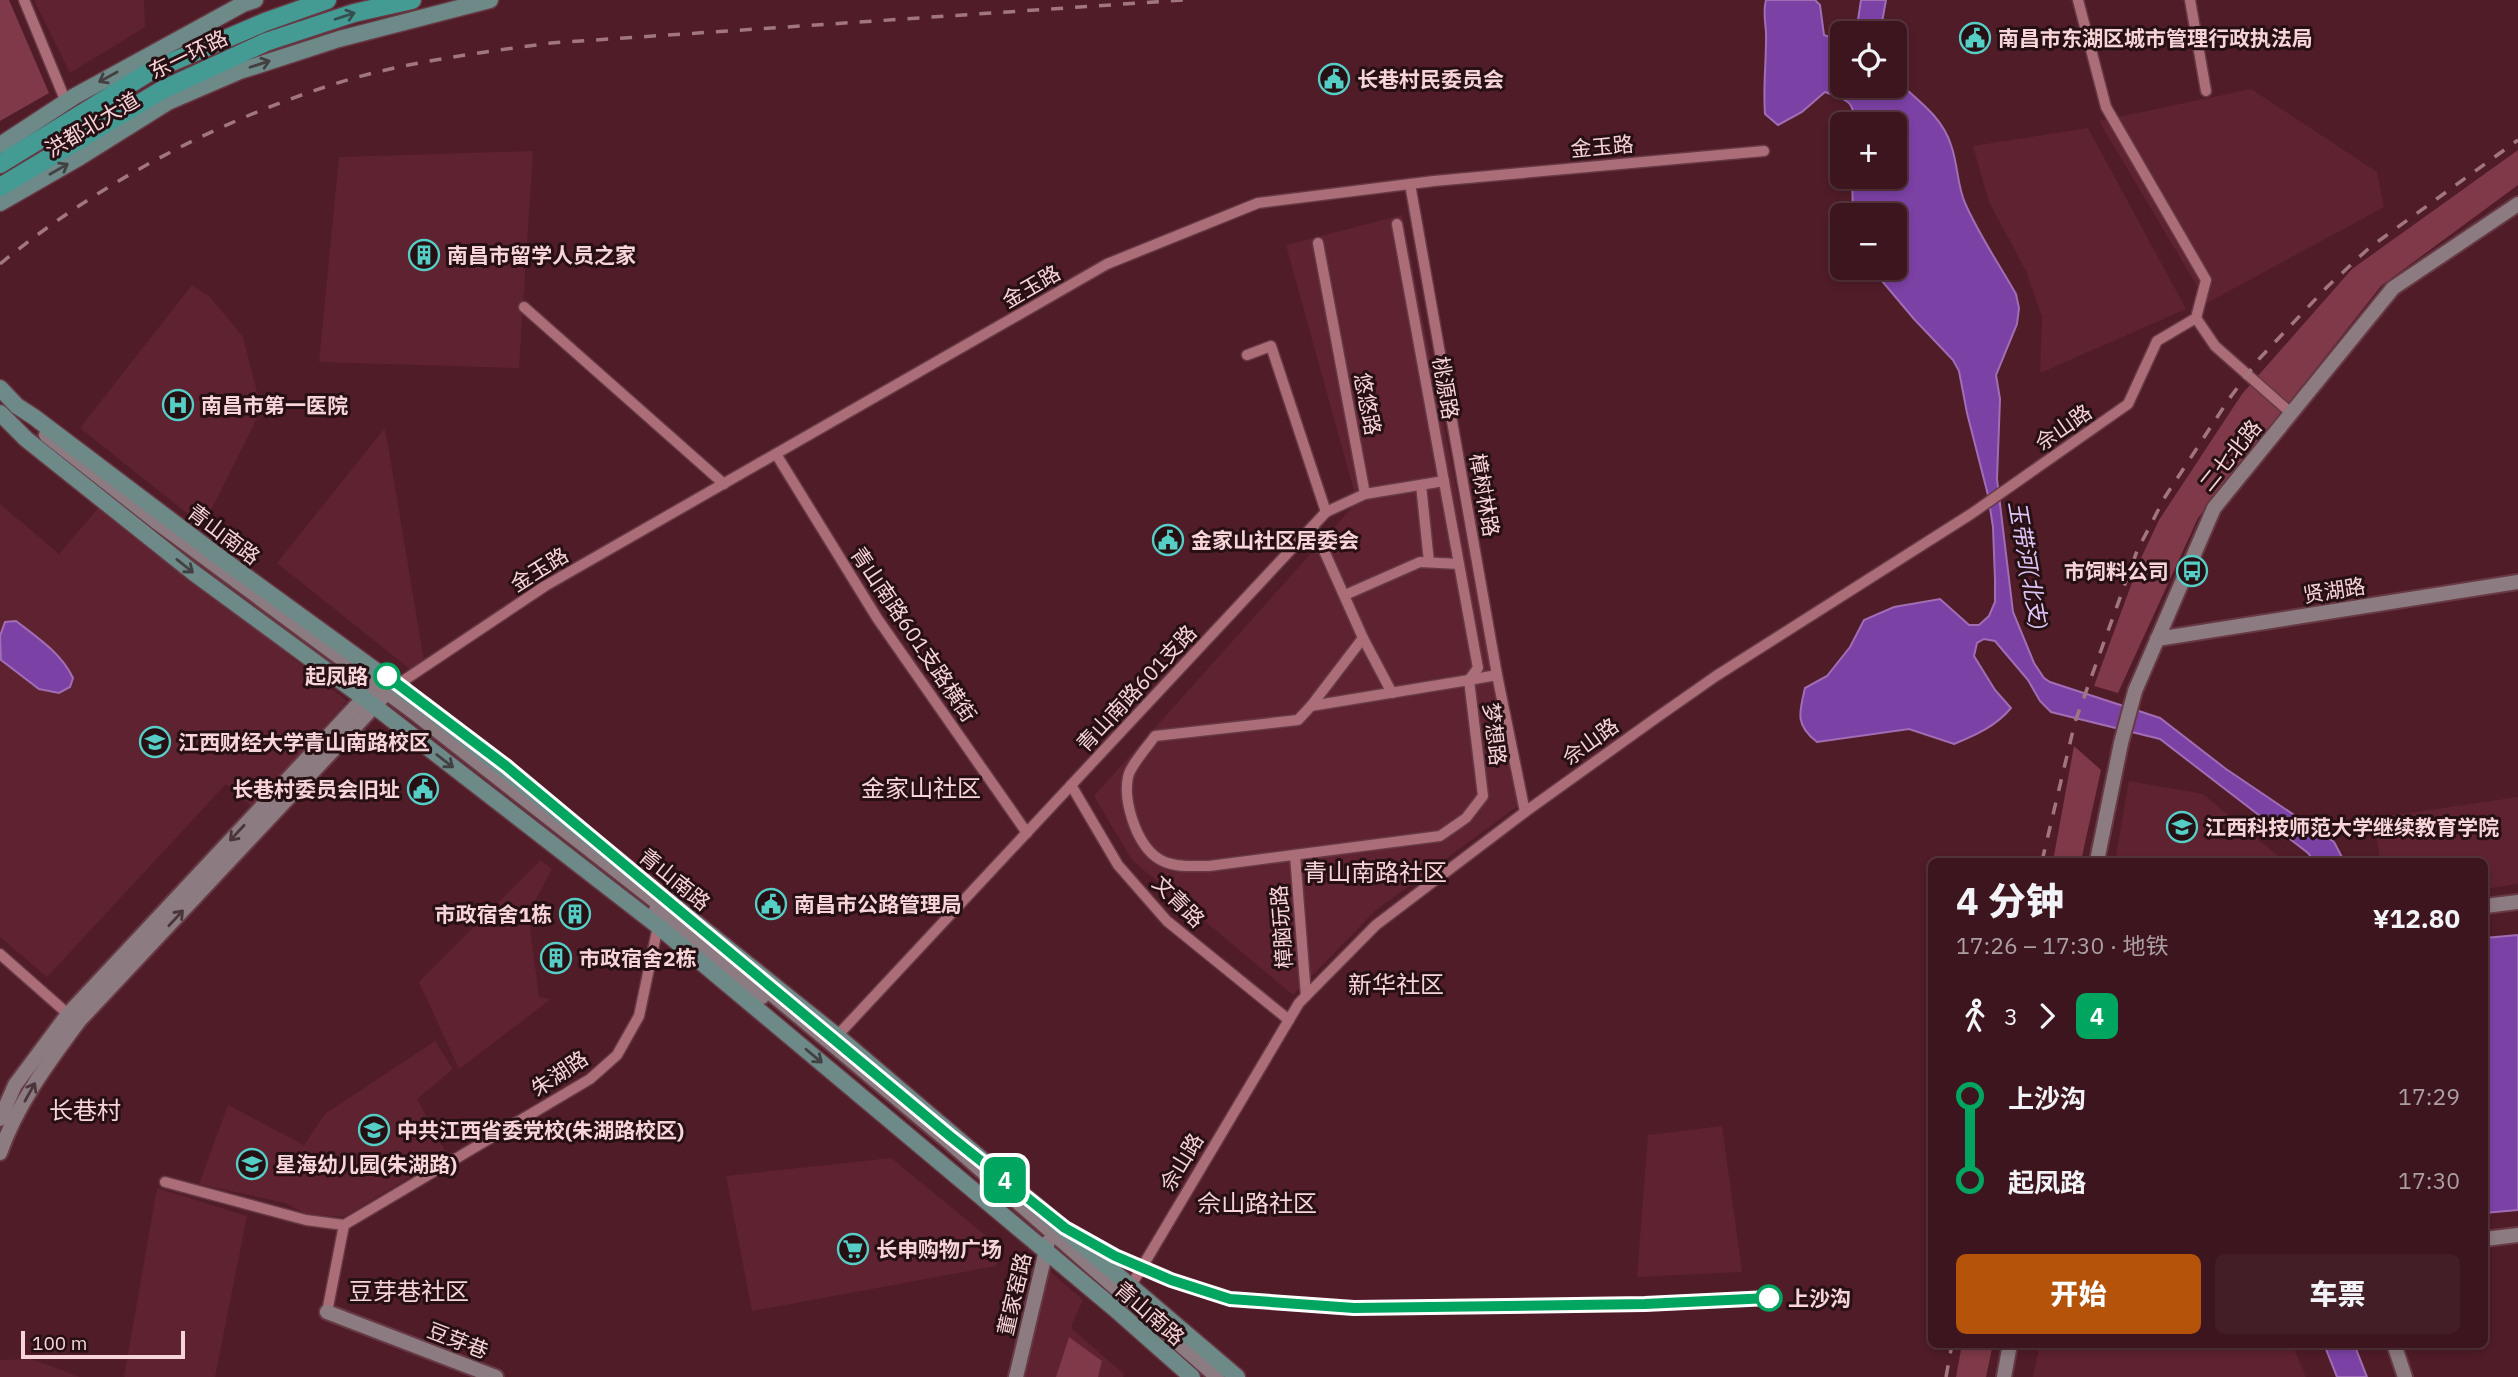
<!DOCTYPE html>
<html lang="zh">
<head>
<meta charset="utf-8">
<style>
  :root { --surface:#3c151e; --page:#431e27; --text:#f1f3f6; --muted:#ac9fa4; --line:#55343c; --accent:#b45309 }
  body { margin:0; font-family:"IBM Plex Sans","Noto Sans SC",sans-serif; background:var(--page); color:var(--text); height:100vh; display:flex; flex-direction:column; font-size:26px; white-space:nowrap }
  * { box-sizing:border-box; margin:0 }
  p { font-size:23px; color:var(--muted) }
  .icon { flex:none; width:38px; height:38px; fill:none; stroke:currentColor; stroke-width:2; stroke-linecap:round; stroke-linejoin:round }
  .map { position:relative; flex:1; overflow:hidden }
  .details { position:absolute; left:1928px; top:858px; width:560px; height:490px; display:flex; flex-direction:column; background:var(--surface); border-radius:10px; box-shadow:0 4px 10px #0003,0 0 0 2px var(--line) }
  .details>* { flex:none }
  .badge { padding:0 14px; border-radius:10px; font-size:24px; line-height:46px }
  .tools { position:absolute; left:1830px; top:21px; display:grid; gap:14px }
  .tools a { display:grid; place-items:center; width:77px; height:77px; border-radius:10px; background:var(--surface); box-shadow:0 4px 10px #0003,0 0 0 2px var(--line); font-size:35px }
  .scale { position:absolute; left:21px; bottom:18px; width:164px; box-sizing:border-box; padding-left:7px; border:4px solid #f7d4d8; border-top:0; font-size:19px; line-height:24px; white-space:nowrap; color:#f7d4d8; -webkit-text-stroke:5px #271014; paint-order:stroke }
  .map>.badge { position:absolute; translate:-50% -50%; box-shadow:0 0 0 4px #fff }
  .legs { display:flex; align-items:center; gap:10px; height:77px; padding:0 28px; font-size:23px }
  .legs p { margin-inline-start:auto }
  .headline { display:flex; align-items:center; justify-content:space-between; height:119px; padding:0 28px }
  h1 { font-size:38px; font-weight:800; line-height:52px }
  .primary-button { display:flex; gap:14px; margin-top:auto; padding:14px 28px }
  .primary-button a { flex:1; height:80px; border-radius:10px; background:var(--accent); color:#fff; font-size:28px; font-weight:800; line-height:80px; text-align:center }
  .primary-button a+a { background:var(--page); color:var(--text) }
  ul { padding:0 28px; list-style:none }
  li { display:flex; align-items:center; gap:24px; height:84px; font-size:26px }
  li i { display:grid; place-items:center; width:10px; height:100%; margin:0 9px; background:currentColor }
  li i::after { content:''; width:18px; height:18px; margin:-9px; border:5px solid; border-radius:50%; background:var(--surface) }
  li p { margin-inline-start:auto }
  li:first-child i { background:linear-gradient(#0000 50%,currentColor 0) }
  li:last-child i { background:linear-gradient(currentColor 50%,#0000 0) }
  .map>svg:first-child { display:block }
  .built { fill:#5f2230 }
  .green { fill:#7f3948 }
  .water { fill:#7c41a5; stroke:#a16db4; stroke-width:2 }
  .lines { fill:none; stroke-linecap:round; stroke-linejoin:round }
  .street-casing { stroke:#663944; stroke-width:13 }
  .secondary-casing { stroke:#663944; stroke-width:18 }
  .primary-casing { stroke:#663944; stroke-width:19 }
  .highway-casing { stroke:#663944; stroke-width:21 }
  .street { stroke:#ab6d77; stroke-width:10 }
  .secondary { stroke:#8c7b80; stroke-width:14 }
  .primary { stroke:#6d8988; stroke-width:16 }
  .highway { stroke:#449b94; stroke-width:18 }
  .rail { stroke:#a2767e; stroke-width:3.5; stroke-dasharray:12 12; stroke-linecap:butt }
  .oneway { stroke:#344f4e }
  .oneway2 { stroke:#434042 }
  .oneway3 { stroke:#4a353a }
  .line-1-casing { stroke:#fff; stroke-width:16 }
  .line-1 { stroke:#00a560; stroke-width:10 }
  .stop-1-dot { fill:#fff; stroke:#00a560; stroke-width:3.5 }
  .labels { text-anchor:middle; dominant-baseline:central; stroke-width:6; stroke-linejoin:round; paint-order:stroke }
  .poi-label { font-size:21px; font-weight:bold; fill:#f7d4d8; stroke:#271014; text-anchor:start }
  .street-label { font-size:21px; fill:#f7d4d8; stroke:#271014 }
  .stop-label { font-size:21px; font-weight:bold; fill:#f7d4d8; stroke:#271014; text-anchor:end }
  .water-label { font-size:23px; font-style:italic; fill:#dec3f6; stroke:#271014 }
  .quarter-label { font-size:24px; fill:#f7d4d8; stroke:#271014 }
</style>
</head>
<body>
<div class="map">
<svg width="2518" height="1377" viewBox="0 0 2518 1377">
  <rect width="100%" height="100%" fill="#501c28"/>
  <!-- built -->
  <g class="built">
    <path d="M 34,0 L 144,0 L 145,27 L 70,73 Z"/>
    <path d="M 2251,89 L 2377,172 L 2384,207 L 2207,303 L 2099,121 Z"/>
    <path d="M 2088,128 L 2186,309 L 2040,373 L 2042,317 L 2026,271 L 1989,202 L 1973,146 Z"/>
    <path d="M 533,151 L 519,368 L 319,362 L 339,157 Z"/>
    <path d="M 1402,215 L 1519,805 L 1375,911 L 1293,995 L 1132,860 L 1094,796 L 1357,502 L 1286,245 Z"/>
    <path d="M 192,285 L 210,297 L 243,337 L 258,396 L 259,414 L 203,526 L 80,428 Z"/>
    <path d="M 385,428 L 424,661 L 410,669 L 277,563 Z"/>
    <path d="M 0,504 L 59,554 L 100,506 L 347,701 L 252,807 L 226,784 L 47,977 L 0,937 Z"/>
    <path d="M 2129,781 L 2203,794 L 2284,861 L 2115,861 Z"/>
    <path d="M 2518,797 L 2518,884 L 2485,889 L 2485,861 L 2380,861 L 2374,818 Z"/>
    <path d="M 541,860 L 552,869 L 528,914 L 539,997 L 551,999 L 459,1069 L 419,982 Z"/>
    <path d="M 435,1041 L 453,1069 L 417,1099 L 447,1155 L 344,1217 L 306,1214 L 285,1203 L 199,1184 L 228,1105 L 304,1145 L 325,1114 Z"/>
    <path d="M 1722,1126 L 1742,1272 L 1637,1277 L 1648,1135 Z"/>
    <path d="M 891,1158 L 1001,1248 L 996,1266 L 752,1311 L 726,1176 Z"/>
    <path d="M 157,1188 L 247,1216 L 215,1377 L 124,1377 Z"/>
    <path d="M 1047,1269 L 1083,1300 L 1072,1324 L 1072,1329 L 1124,1374 L 1123,1377 L 1022,1377 Z"/>
    <path d="M 2040,1344 L 2292,1344 L 2306,1377 L 2033,1377 Z"/>
    <path d="M 32,1359 L 80,1377 L 0,1377 L 0,1360 Z"/>
  </g>
  <!-- green -->
  <g class="green">
    <path d="M 0,0 L 9,0 L 49,93 L 0,121 Z"/>
    <path d="M 2518,150 L 2518,185 L 2381,286 L 2198,518 L 2118,693 L 2094,686 L 2141,558 L 2159,520 L 2242,394 L 2352,269 Z"/>
    <path d="M 2074,746 L 2101,770 L 2081,861 L 2053,861 Z"/>
    <path d="M 1069,1337 L 1102,1361 L 1098,1377 L 1056,1377 Z"/>
    <path d="M 1962,1344 L 1993,1344 L 1986,1377 L 1956,1377 Z"/>
  </g>
  <!-- water -->
  <g class="water">
    <path d="M 1766,0 L 1815,0 L 1820,5 L 1824,35 L 1843,42 L 1843,86 L 1895,86 L 1895,79 C 1916,99 1942,116 1951,145 C 1958,164 1957,185 1965,203 C 1979,235 1999,264 2016,294 L 2019,308 L 2017,324 L 1996,375 L 2000,399 L 1997,479 L 2013,612 L 2034,663 L 2044,678 L 2050,682 L 2160,718 L 2226,769 L 2334,842 L 2344,861 L 2314,861 L 2308,853 L 2160,739 L 2051,712 L 2040,701 L 2028,680 L 1995,641 L 1984,639 L 1977,643 L 1974,656 L 1995,690 L 2011,708 C 1996,726 1976,735 1954,744 L 1909,729 L 1817,742 C 1795,725 1799,713 1805,688 L 1827,676 L 1850,647 L 1864,620 L 1894,607 L 1940,599 L 1969,625 L 1979,625 L 1989,616 L 1995,602 L 1995,580 L 1993,527 L 1988,495 L 1967,413 L 1959,371 L 1953,360 L 1914,319 L 1871,268 L 1895,268 L 1895,215 L 1853,215 L 1852,177 L 1895,177 L 1895,124 L 1855,124 C 1854,99 1846,100 1825,92 L 1802,112 L 1778,125 L 1765,114 C 1763,89 1766,65 1766,40 C 1767,26 1762,14 1766,0 Z"/>
    <path d="M 1861,0 L 1886,0 L 1880,33 L 1856,33 Z"/>
    <path d="M 16,621 C 38,638 61,653 73,678 L 70,687 L 59,693 L 39,689 L 1,660 L 0,636 L 5,622 Z"/>
    <path d="M 2518,935 L 2518,1210 L 2485,1213 L 2485,938 Z"/>
    <path d="M 2324,1344 L 2354,1344 L 2367,1377 L 2337,1377 Z"/>
  </g>
  <g class="lines">
    <!-- street casing -->
    <g class="street-casing">
      <g id="street">
        <path d="M 24,0 L 66,102"/>
        <path d="M 2190,0 L 2206,91"/>
        <path d="M 1410,184 L 1497,675 L 1525,812"/>
        <path d="M 1397,224 L 1478,668 L 1469,680"/>
        <path d="M 1318,243 L 1365,494 L 1444,481"/>
        <path d="M 524,307 L 724,484"/>
        <path d="M 2196,318 L 2215,346 L 2291,413"/>
        <path d="M 776,454 L 877,618 L 1027,833"/>
        <path d="M 1421,485 L 1429,562"/>
        <path d="M 1326,512 L 1365,494"/>
        <path d="M 1313,526 L 1363,638 L 1392,693"/>
        <path d="M 1345,595 L 1420,562 L 1459,564"/>
        <path d="M 1469,680 L 1483,796 L 1466,818 L 1440,836 L 1209,866 C 1192,866 1170,868 1156,857 C 1136,842 1123,801 1128,777 C 1130,766 1148,746 1155,736 L 1298,720 L 1311,706 Z"/>
        <path d="M 1469,680 L 1497,675"/>
        <path d="M 397,685 L 545,586 L 1107,264 L 1258,203 L 1434,181 L 1764,151"/>
        <path d="M 1311,706 L 1363,638"/>
        <path d="M 1071,785 L 1118,865 L 1167,921 L 1289,1020"/>
        <path d="M 1295,855 L 1306,996"/>
        <path d="M 0,954 L 68,1014"/>
        <path d="M 837,1036 L 1326,512 L 1271,346 L 1247,355"/>
        <path d="M 165,1182 L 306,1220 L 344,1225 L 590,1079 L 617,1055 L 639,1016 L 658,926"/>
        <path d="M 1129,1289 L 1299,1003 L 1376,925 L 1525,812 L 1656,718 L 1716,676 L 1971,514 L 2128,404 L 2157,341 L 2196,318 L 2206,280 L 2106,107 L 2078,0"/>
        <path d="M 327,1312 L 344,1225"/>
      </g>
    </g>
    <!-- secondary casing -->
    <g class="secondary-casing">
      <g id="secondary">
        <path d="M 46,435 L 155,521 L 412,711 L 669,912"/>
        <path d="M 2157,639 L 2518,582"/>
        <path d="M 2097,861 L 2121,743 L 2135,691 L 2214,508 L 2393,288 L 2518,204"/>
        <path d="M 2485,906 L 2518,902"/>
        <path d="M 656,910 L 762,997"/>
        <path d="M 756,981 L 951,1144 L 1217,1377"/>
        <path d="M 0,1119 L 15,1085 L 68,1014 L 371,690"/>
        <path d="M 0,1153 C 17,1104 48,1063 79,1021 L 382,698"/>
        <path d="M 2485,1239 L 2518,1235"/>
        <path d="M 327,1312 L 496,1377"/>
        <path d="M 2394,1344 L 2405,1377"/>
        <path d="M 1016,1377 L 1048,1242"/>
        <path d="M 2004,1377 L 2010,1344"/>
      </g>
    </g>
    <!-- primary casing -->
    <g class="primary-casing">
      <g id="primary">
        <path d="M 0,145 L 75,96 L 243,4 L 255,0"/>
        <path d="M 0,203 L 80,157 L 168,102 L 240,71 L 339,39 L 490,0"/>
        <path d="M 0,388 L 17,406 L 34,417 L 218,556 L 430,710 L 837,1036 L 1237,1377"/>
        <path d="M 0,413 L 26,439 L 194,573 L 364,698 L 658,926 L 1115,1309 L 1192,1377"/>
      </g>
    </g>
    <!-- highway casing -->
    <g class="highway-casing">
      <g id="highway">
        <path d="M 0,164 L 151,71 L 265,22 L 327,0"/>
        <path d="M 0,187 L 162,90 L 266,42 L 354,13 L 412,0"/>
      </g>
    </g>
    <!-- street -->
    <use href="#street" class="street"/>
    <!-- secondary -->
    <use href="#secondary" class="secondary"/>
    <!-- primary -->
    <use href="#primary" class="primary"/>
    <!-- highway -->
    <use href="#highway" class="highway"/>
    <!-- rail -->
    <g class="rail">
      <path d="M 0,264 C 96,185 213,123 331,85 C 402,62 478,53 551,43 L 1183,0"/>
      <path d="M 2042,861 L 2075,722 L 2137,551 L 2165,497 L 2229,399 L 2259,359 L 2327,287 L 2369,248 L 2518,140"/>
      <path d="M 1946,1377 L 1952,1344"/>
    </g>
  </g>
  <!-- one-way arrows -->
  <defs><path id="oneway-shaft" d="M-6 0H5M1.5-3L5.5 0L1.5 3" fill="none" stroke-width="1.6" stroke-linecap="round" stroke-linejoin="round" transform="scale(1.75)"/></defs>
  <use class="oneway" href="#oneway-shaft" transform="translate(345 16) rotate(-18)"/>
  <g class="oneway2">
    <use href="#oneway-shaft" transform="translate(260 64) rotate(-18)"/>
    <use href="#oneway-shaft" transform="translate(108 77) rotate(151)"/>
    <use href="#oneway-shaft" transform="translate(59 169) rotate(-30)"/>
    <use href="#oneway-shaft" transform="translate(185 566) rotate(39)"/>
    <use href="#oneway-shaft" transform="translate(445 761) rotate(38)"/>
    <use href="#oneway-shaft" transform="translate(814 1056) rotate(40)"/>
  </g>
  <g class="oneway3">
    <use href="#oneway-shaft" transform="translate(237 833) rotate(133)"/>
    <use href="#oneway-shaft" transform="translate(176 918) rotate(-47)"/>
    <use href="#oneway-shaft" transform="translate(30 1092) rotate(-61)"/>
  </g>
  <g class="lines">
    <!-- line-1 casing -->
    <g class="line-1-casing">
      <path id="line-1" d="M 387,676 L 506,766 L 951,1137 L 1065,1228 L 1115,1256 L 1171,1280 L 1230,1299 L 1354,1308 L 1645,1304 L 1769,1298"/>
    </g>
    <!-- line-1 -->
    <use href="#line-1" class="line-1"/>
  </g>
  <!-- icons -->
  <defs>
    <g id="civic-ring" transform="scale(1.575)"><circle r="9.5" fill="#271014" stroke="#55cec5" stroke-width="1.5"/><path d="M-.6-6.5H3V-4.5H.6V-3L4-1V1h2V6H-6V1h2V-1L-.6-3ZM-1.2 2.5V6h2.4V2.5Z" fill="#55cec5"/></g>
    <g id="building-ring" transform="scale(1.575)"><circle r="9.5" fill="#271014" stroke="#55cec5" stroke-width="1.5"/><path d="M-4-6H4V6H1V3H-1V6H-4ZM-2.5-4.3h1.7v1.8h-1.7ZM.8-4.3h1.7v1.8H.8ZM-2.5-1h1.7V.8h-1.7ZM.8-1h1.7V.8H.8Z" fill="#55cec5"/></g>
    <g id="hospital-ring" transform="scale(1.575)"><circle r="9.5" fill="#271014" stroke="#55cec5" stroke-width="1.5"/><path d="M-5-5h3v3.5h4V-5h3V5h-3V1.5h-4V5h-3Z" fill="#55cec5"/></g>
    <g id="bus-ring" transform="scale(1.575)"><circle r="9.5" fill="#271014" stroke="#55cec5" stroke-width="1.5"/><path d="M-5-6H5V4H4V6H2V4H-2V6H-4V4H-5ZM-3.5-4V0h7V-4ZM-3.5 1.2v1.5H-2V1.2ZM2 1.2v1.5H3.5V1.2Z" fill="#55cec5"/></g>
    <g id="university-ring" transform="scale(1.575)"><circle r="9.5" fill="#271014" stroke="#55cec5" stroke-width="1.5"/><path d="M0-5L7-2L0 1L-7-2ZM-4 1L0 2.5L4 1V4Q0 6-4 4Z" fill="#55cec5"/></g>
    <g id="school-ring" transform="scale(1.575)"><circle r="9.5" fill="#271014" stroke="#55cec5" stroke-width="1.5"/><path d="M0-5L7-2L0 1L-7-2ZM-4 1L0 2.5L4 1V4Q0 6-4 4Z" fill="#55cec5"/></g>
    <g id="supermarket-ring" transform="scale(1.575)"><circle r="9.5" fill="#271014" stroke="#55cec5" stroke-width="1.5"/><path d="M-6-5.5h2.5l.6 2H6L4.5 2H-2.5L-4.4-4H-6ZM-1.5 3.2a1.3 1.3 0 1 0 .1 0ZM3 3.2a1.3 1.3 0 1 0 .1 0Z" fill="#55cec5"/></g>
  </defs>
  <g fill-rule="evenodd">
    <use href="#civic-ring" x="1975" y="38"/>
    <use href="#civic-ring" x="1334" y="79"/>
    <use href="#building-ring" x="424" y="255"/>
    <use href="#hospital-ring" x="178" y="405"/>
    <use href="#civic-ring" x="1168" y="540"/>
    <use href="#bus-ring" x="2192" y="571"/>
    <use href="#university-ring" x="155" y="742"/>
    <use href="#civic-ring" x="423" y="789"/>
    <use href="#university-ring" x="2182" y="827"/>
    <use href="#civic-ring" x="771" y="904"/>
    <use href="#building-ring" x="575" y="914"/>
    <use href="#building-ring" x="556" y="958"/>
    <use href="#university-ring" x="374" y="1130"/>
    <use href="#school-ring" x="252" y="1164"/>
    <use href="#supermarket-ring" x="853" y="1249"/>
  </g>
  <!-- markers -->
  <g class="stop-1-dot">
    <circle cx="387" cy="676" r="12"/>
    <circle cx="1769" cy="1298" r="12"/>
  </g>
  <g class="labels">
    <!-- poi labels -->
    <g class="poi-label">
      <text x="1998" y="38">南昌市东湖区城市管理行政执法局</text>
      <text x="1357" y="79">长巷村民委员会</text>
      <text x="447" y="255">南昌市留学人员之家</text>
      <text x="201" y="405">南昌市第一医院</text>
      <text x="1191" y="540">金家山社区居委会</text>
      <text x="2169" y="571" text-anchor="end">市饲料公司</text>
      <text x="178" y="742">江西财经大学青山南路校区</text>
      <text x="400" y="789" text-anchor="end">长巷村委员会旧址</text>
      <text x="2205" y="827">江西科技师范大学继续教育学院</text>
      <text x="794" y="904">南昌市公路管理局</text>
      <text x="552" y="914" text-anchor="end">市政宿舍1栋</text>
      <text x="579" y="958">市政宿舍2栋</text>
      <text x="397" y="1130">中共江西省委党校(朱湖路校区)</text>
      <text x="275" y="1164">星海幼儿园(朱湖路)</text>
      <text x="876" y="1249">长申购物广场</text>
    </g>
    <!-- street labels -->
    <g class="street-label">
      <text transform="translate(188 54) rotate(-26)">东一环路</text>
      <text transform="translate(92 124) rotate(-31)">洪都北大道</text>
      <text transform="translate(1602 146) rotate(-5)">金玉路</text>
      <text transform="translate(1031 286) rotate(-30)">金玉路</text>
      <text transform="translate(1446 388) rotate(80)">桃源路</text>
      <text transform="translate(1368 404) rotate(79)">悠悠路</text>
      <text transform="translate(2063 427) rotate(-35)">佘山路</text>
      <text transform="translate(2230 455) rotate(-51)">二七北路</text>
      <text transform="translate(1485 495) rotate(80)">樟树林路</text>
      <text transform="translate(224 534) rotate(37)">青山南路</text>
      <text transform="translate(539 569) rotate(-32)">金玉路</text>
      <text transform="translate(2334 590) rotate(-9)">贤湖路</text>
      <text transform="translate(914 634) rotate(56)">青山南路601支路横街</text>
      <text transform="translate(1136 688) rotate(-47)">青山南路601支路</text>
      <text transform="translate(1495 734) rotate(83)">梦想路</text>
      <text transform="translate(1590 741) rotate(-36)">佘山路</text>
      <text transform="translate(675 879) rotate(39)">青山南路</text>
      <text transform="translate(1179 901) rotate(45)">文青路</text>
      <text transform="translate(1281 927) rotate(-94)">樟脑玩路</text>
      <text transform="translate(559 1073) rotate(-34)">朱湖路</text>
      <text transform="translate(1181 1162) rotate(-59)">佘山路</text>
      <text transform="translate(1014 1294) rotate(-77)">董家窑路</text>
      <text transform="translate(1150 1313) rotate(41)">青山南路</text>
      <text transform="translate(458 1340) rotate(21)">豆芽巷</text>
    </g>
    <!-- stop labels -->
    <g class="stop-label">
      <text x="368" y="676">起凤路</text>
      <text x="1788" y="1298" text-anchor="start">上沙沟</text>
    </g>
    <!-- water labels -->
    <g class="water-label">
      <text transform="translate(2029 565) rotate(80)">玉带河(北支)</text>
    </g>
    <!-- quarter labels -->
    <g class="quarter-label">
      <text x="921" y="788">金家山社区</text>
      <text x="1375" y="872">青山南路社区</text>
      <text x="1396" y="984">新华社区</text>
      <text x="85" y="1110">长巷村</text>
      <text x="1257" y="1203">佘山路社区</text>
      <text x="409" y="1291">豆芽巷社区</text>
    </g>
  </g>
</svg>
<div class="tools">
<a><svg class="icon" aria-label="locate" viewBox="0 0 24 24"><circle cx="12" cy="12" r="6"/><path d="M12 2v4M12 18v4M2 12h4M18 12h4"/></svg></a>
<a>+</a>
<a>−</a>
</div>
<div class="scale">100 m</div>
<b class="badge" style="left:1005px;top:1180px;background:#00a560;color:#fff">4</b>
<section class="details">
<div class="headline"><div><h1>4 分钟</h1><p>17:26 – 17:30 · 地铁</p></div><b>¥12.80</b></div>
<div class="legs"><svg class="icon" aria-label="walk" viewBox="0 0 24 24"><circle cx="13" cy="4" r="2"/><path d="M13 8l-2 6 4 7M11 14l-3 7M7 12l3-4h3l4 4"/></svg>3<svg class="icon" aria-label="forward" viewBox="0 0 24 24"><path d="M9 5l7 7-7 7"/></svg><b class="badge" style="background:#00a560;color:#fff">4</b></div>
<ul>
<li><i style="color:#00a560"></i><b>上沙沟</b><p>17:29</p></li>
<li><i style="color:#00a560"></i><b>起凤路</b><p>17:30</p></li>
</ul>
<div class="primary-button"><a>开始</a><a>车票</a></div>
</section>
</div>
</body>
</html>
